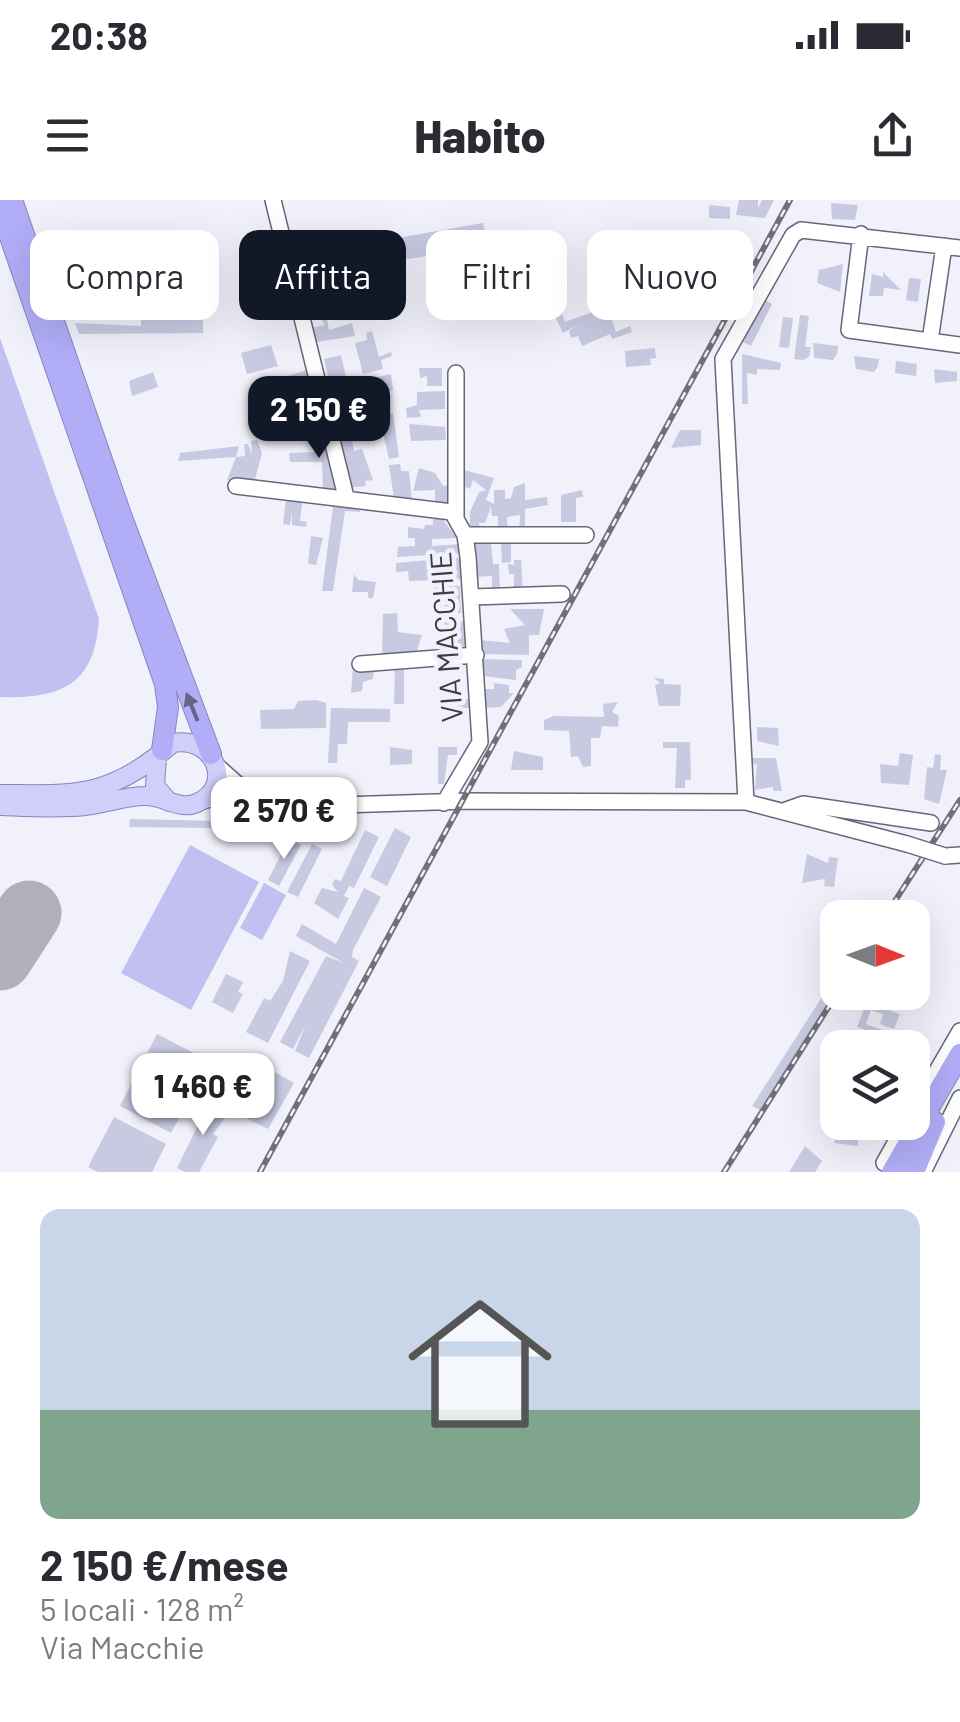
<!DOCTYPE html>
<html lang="it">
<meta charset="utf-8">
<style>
:root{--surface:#fff;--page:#f7f7f7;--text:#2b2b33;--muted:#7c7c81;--line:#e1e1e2;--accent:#111827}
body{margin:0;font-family:Barlow,sans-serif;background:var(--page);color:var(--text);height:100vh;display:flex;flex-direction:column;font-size:38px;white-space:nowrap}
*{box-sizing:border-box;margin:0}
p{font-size:32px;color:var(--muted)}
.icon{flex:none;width:55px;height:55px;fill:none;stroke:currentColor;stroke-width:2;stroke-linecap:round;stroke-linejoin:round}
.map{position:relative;height:972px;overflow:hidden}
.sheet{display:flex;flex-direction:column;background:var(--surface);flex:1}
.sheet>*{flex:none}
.top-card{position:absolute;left:30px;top:30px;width:900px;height:90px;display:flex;gap:20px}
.needle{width:65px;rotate:91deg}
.fabs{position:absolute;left:820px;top:700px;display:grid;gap:20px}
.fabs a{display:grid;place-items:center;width:110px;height:110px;border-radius:20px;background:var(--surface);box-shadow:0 10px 40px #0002;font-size:50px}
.price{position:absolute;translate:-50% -85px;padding:0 22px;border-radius:20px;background:#fff;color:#222;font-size:32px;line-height:65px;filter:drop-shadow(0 2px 5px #0008)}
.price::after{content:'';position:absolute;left:50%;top:60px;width:30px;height:22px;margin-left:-15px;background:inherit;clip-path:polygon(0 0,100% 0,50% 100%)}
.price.active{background:var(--accent);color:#fff}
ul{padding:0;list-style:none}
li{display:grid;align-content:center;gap:20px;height:530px;padding:0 40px}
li+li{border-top:2px solid var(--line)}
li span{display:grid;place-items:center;height:310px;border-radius:20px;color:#555}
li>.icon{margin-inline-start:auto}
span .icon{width:180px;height:180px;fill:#fffc;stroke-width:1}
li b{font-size:42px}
.pill{padding:0 35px;border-radius:20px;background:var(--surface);box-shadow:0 10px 40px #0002;font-size:35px;line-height:90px}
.pill.active{background:var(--accent);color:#fff}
.status{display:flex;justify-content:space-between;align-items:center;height:70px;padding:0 50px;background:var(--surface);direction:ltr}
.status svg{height:28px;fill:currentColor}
header{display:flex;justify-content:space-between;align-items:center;height:130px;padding:0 40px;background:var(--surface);font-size:45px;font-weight:800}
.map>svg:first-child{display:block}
</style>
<div class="status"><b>20:38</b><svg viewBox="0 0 49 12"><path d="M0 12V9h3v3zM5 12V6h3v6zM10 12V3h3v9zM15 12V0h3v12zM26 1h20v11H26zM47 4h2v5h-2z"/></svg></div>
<header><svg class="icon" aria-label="menu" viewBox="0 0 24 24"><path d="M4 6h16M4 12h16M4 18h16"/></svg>Habito<svg class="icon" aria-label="share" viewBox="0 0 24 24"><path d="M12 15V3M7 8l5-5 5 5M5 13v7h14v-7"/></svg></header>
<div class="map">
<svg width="960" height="972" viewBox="0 0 960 972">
<rect width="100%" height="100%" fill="#f1f1fb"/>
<path fill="#c1c0f1" d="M 0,138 L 99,419 C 95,485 61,499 0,497 Z
M 190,645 L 259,682 L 191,810 L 121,773 Z
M 264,683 L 286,695 L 262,740 L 240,728 Z"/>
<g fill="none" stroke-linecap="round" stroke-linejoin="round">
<path stroke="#b0b0ba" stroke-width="65" d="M 0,758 L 29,713"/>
</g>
<path fill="#c9c9e2" d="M 739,0 L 758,0 L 758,8 L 762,0 L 774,0 L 765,18 L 736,15 Z
M 831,3 L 858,5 L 855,20 L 832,19 Z
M 709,5 L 730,7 L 730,19 L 709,18 Z
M 483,23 L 495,79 L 445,87 L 439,54 L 390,62 L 386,40 Z
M 843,64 L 840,92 L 817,83 L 819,70 Z
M 310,71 L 318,77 L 323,98 L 299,98 L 297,75 Z
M 883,72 L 901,90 L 884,88 L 883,96 L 869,96 L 872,74 L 883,77 Z
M 909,78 L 921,79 L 918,102 L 906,100 Z
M 288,84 L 291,101 L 241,106 L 239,89 Z
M 765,100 L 772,104 L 751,146 L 743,142 Z
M 603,108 L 609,111 L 616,132 L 630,126 L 632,132 L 612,139 L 610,134 L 582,146 L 578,136 L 571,138 L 569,131 L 579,124 L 563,133 L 553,112 L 560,109 L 565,122 Z
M 325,109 L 329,130 L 352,123 L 355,136 L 311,143 L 307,129 L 325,125 L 315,111 Z
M 800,115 L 809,116 L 805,147 L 811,147 L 809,157 L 803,160 L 794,159 Z
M 783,117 L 793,118 L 789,148 L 779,147 Z
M 141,119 L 203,119 L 203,133 L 79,134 L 75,123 L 141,126 Z
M 372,131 L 379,157 L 391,152 L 392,156 L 381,160 L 383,169 L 363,174 L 355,143 L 367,140 L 366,133 Z
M 813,143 L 838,146 L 837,154 L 833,160 L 814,158 Z
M 271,145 L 278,166 L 247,174 L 241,153 Z
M 655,148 L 656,158 L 650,159 L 651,165 L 626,167 L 625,151 Z
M 742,154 L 781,163 L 780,170 L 757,169 L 757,175 L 747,173 L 748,204 L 742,204 Z
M 341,155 L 350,194 L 356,192 L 361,213 L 359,220 L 349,222 L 354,251 L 362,249 L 373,280 L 365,281 L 366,286 L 347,288 L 336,242 L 348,240 L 347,235 L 335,237 L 330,219 L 352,213 L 347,195 L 333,198 L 324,159 Z
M 854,156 L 879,159 L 878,166 L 874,172 L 856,169 Z
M 896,161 L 917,164 L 916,176 L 895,173 Z
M 419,168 L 442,168 L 442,186 L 427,186 L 427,176 L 420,178 Z
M 934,169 L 957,172 L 957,181 L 935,183 Z
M 307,170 L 315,193 L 294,199 L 285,177 Z
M 153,172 L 158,187 L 132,196 L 129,181 Z
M 391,174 L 393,190 L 385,192 L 387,200 L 381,202 L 382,208 L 372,211 L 365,180 Z
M 445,191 L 445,209 L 419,210 L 421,217 L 407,218 L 406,208 L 417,205 L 417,192 Z
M 315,199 L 321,222 L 298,228 L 299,203 Z
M 393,213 L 399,257 L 389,259 L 379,216 Z
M 409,224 L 445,227 L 446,240 L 411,241 Z
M 323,228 L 338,291 L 323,292 L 322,262 L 290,262 L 289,253 L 316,252 L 315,246 L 319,245 L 315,230 Z
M 680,230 L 701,230 L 701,245 L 671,248 Z
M 257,240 L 262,253 L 254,283 L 227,280 L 236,257 L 245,256 L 244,244 L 248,244 L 252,255 L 251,241 Z
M 239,246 L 236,257 L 178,261 L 180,253 Z
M 400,264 L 401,271 L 409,271 L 412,300 L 394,298 L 389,265 Z
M 419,268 L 435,273 L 443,286 L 450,285 L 453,306 L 435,303 L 435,290 L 413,291 Z
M 464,270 L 494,278 L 486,300 L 494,304 L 494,290 L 505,290 L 505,299 L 511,298 L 514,287 L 525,283 L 525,300 L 547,297 L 548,305 L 525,309 L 525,331 L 519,331 L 520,315 L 507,317 L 508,331 L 498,330 L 498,316 L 492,316 L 491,307 L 485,323 L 479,323 L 479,331 L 470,331 L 470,312 L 479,292 L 486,290 L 473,280 L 470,289 L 464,286 Z
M 582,290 L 583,297 L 576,298 L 576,322 L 561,322 L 561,295 Z
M 303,296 L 300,321 L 307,322 L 306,327 L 292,325 L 292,312 L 290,325 L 283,324 L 286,299 Z
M 334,299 L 361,303 L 360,312 L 345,311 L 333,391 L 322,391 Z
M 433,317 L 441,317 L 457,338 L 432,339 L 432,346 L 463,344 L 464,353 L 397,357 L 398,347 L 415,346 L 415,338 L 408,338 L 408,327 L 424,329 L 425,325 L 433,325 Z
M 311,336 L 323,338 L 316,365 L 308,364 Z
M 473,337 L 511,337 L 511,362 L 502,363 L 501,344 L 491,344 L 493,364 L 499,364 L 500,393 L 492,393 L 492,376 L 474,377 Z
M 465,357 L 465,379 L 409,381 L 408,371 L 396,372 L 396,363 Z
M 514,360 L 521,360 L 523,392 L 514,393 L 514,374 L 509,374 L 508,364 L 514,365 Z
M 354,374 L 358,380 L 376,382 L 373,398 L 368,398 L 368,392 L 352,392 Z
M 434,385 L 460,386 L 461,413 L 444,413 L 446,395 L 434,394 Z
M 510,409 L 544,409 L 539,435 L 529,435 L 529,455 L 480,454 L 480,440 L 510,443 L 504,429 L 525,425 Z
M 397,413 L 398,432 L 422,435 L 415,456 L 382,453 L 383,414 Z
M 444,420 L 469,422 L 469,452 L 446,452 Z
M 481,459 L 522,460 L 522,467 L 516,470 L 516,480 L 482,476 Z
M 395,463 L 404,463 L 404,504 L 394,504 Z
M 365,465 L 374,470 L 373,479 L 363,482 L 362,491 L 351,493 L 353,467 Z
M 654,478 L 664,479 L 664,484 L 681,485 L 680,506 L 659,506 L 655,485 L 660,483 Z
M 494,483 L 509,485 L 509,493 L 514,493 L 501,507 L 484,508 L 484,489 L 494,489 Z
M 445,484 L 456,484 L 455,499 L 473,499 L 473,508 L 445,508 Z
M 316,500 L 326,503 L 326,528 L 261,529 L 260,510 L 294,509 L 298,501 Z
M 618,502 L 612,512 L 619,516 L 618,527 L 602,526 L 600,538 L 591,538 L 591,566 L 583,567 L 578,556 L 571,557 L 569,531 L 544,530 L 544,520 L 554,516 L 604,517 L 603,504 Z
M 331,508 L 390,509 L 390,522 L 348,522 L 347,544 L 338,544 L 337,563 L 328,563 Z
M 757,527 L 778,528 L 779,546 L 757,541 Z
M 663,542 L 690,542 L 691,580 L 685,580 L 685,588 L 675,588 L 677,548 L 663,548 Z
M 390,547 L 412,550 L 412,564 L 390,565 Z
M 438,547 L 457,547 L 457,555 L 448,555 L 444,584 L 438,584 Z
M 514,551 L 543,557 L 543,570 L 511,570 Z
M 900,553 L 913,555 L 909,585 L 881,583 L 880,564 L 898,566 Z
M 935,554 L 941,555 L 940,570 L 947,570 L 939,604 L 924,599 L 927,567 L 933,568 Z
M 748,558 L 776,558 L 782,591 L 773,591 L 773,587 L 755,590 L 757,564 L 748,565 Z
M 130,619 L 313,623 L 313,629 L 129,627 Z
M 395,628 L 411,637 L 387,686 L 370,677 Z
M 365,630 L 379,637 L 354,688 L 349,686 L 344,696 L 349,698 L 338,719 L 314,703 L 322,688 L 338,692 L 332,685 L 335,679 L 341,681 Z
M 289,639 L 301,645 L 279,686 L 268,680 Z
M 312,644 L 322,649 L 298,697 L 287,692 Z
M 807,654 L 828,663 L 829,657 L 838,658 L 834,687 L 824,686 L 825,679 L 802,683 Z
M 364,688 L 381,697 L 353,750 L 352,757 L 359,761 L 309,858 L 295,851 L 306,824 L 293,849 L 280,842 L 326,756 L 344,763 L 296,736 L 302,724 L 336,744 Z
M 290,751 L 310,761 L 268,843 L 246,832 L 264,798 L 270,801 L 283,781 Z
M 226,774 L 243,782 L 238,792 L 243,794 L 233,813 L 212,802 Z
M 831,783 L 838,788 L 760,910 L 752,906 Z
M 867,802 L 900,814 L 894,829 L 880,824 L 883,814 L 871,810 L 866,824 L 888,832 L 886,838 L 857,827 Z
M 837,831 L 850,839 L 845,848 L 838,848 L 838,856 L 826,848 Z
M 157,834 L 209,861 L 195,888 L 170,875 L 157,900 L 182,913 L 171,933 L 120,906 Z
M 269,869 L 294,883 L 268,929 L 232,911 L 236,902 L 263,916 L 269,905 L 253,897 Z
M 212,897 L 230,911 L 213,934 L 218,937 L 199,972 L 185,972 L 177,968 Z
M 114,917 L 166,944 L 152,972 L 98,972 L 88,967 Z
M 839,922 L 858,924 L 858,946 L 834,943 Z
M 805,946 L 822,961 L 815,972 L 789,972 Z"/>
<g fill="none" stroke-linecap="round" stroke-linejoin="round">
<defs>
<path id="minor" d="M 273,0 L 346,297
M 861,34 L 849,130 L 960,145
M 930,141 L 944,46
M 236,286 L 452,312 L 465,335 L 468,357 L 480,542 L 444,603
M 456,318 L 456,173
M 465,335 L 586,335
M 472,397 L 562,394
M 360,464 L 476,455
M 216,565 L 242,588 L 274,602
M 200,602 L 213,598 L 278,607 L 467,601 L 746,602 L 907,644
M 746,602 L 723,159 L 793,35 L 801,30 L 960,48
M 786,610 L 803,604 L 931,623
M 945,656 L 960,655
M 912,914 L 960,831
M 884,963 L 907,922
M 923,972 L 960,898"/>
<path id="major" d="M 0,594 C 67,594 102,599 157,556
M 0,606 C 28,607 57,609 85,606 C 105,604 125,596 145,596 C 163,595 179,611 197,603 C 235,586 215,536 173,543 L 157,556 L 155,586 L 169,602"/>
<path id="highway" d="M 12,0 L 120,312 L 211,554
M 0,8 L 165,484 L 168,507 L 162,550
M 892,972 L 960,854
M 914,972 L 935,922"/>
</defs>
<use href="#minor" stroke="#66667c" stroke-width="18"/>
<use href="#major" stroke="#8885b9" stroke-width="20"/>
<use href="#highway" stroke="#8885b9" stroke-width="22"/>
<use href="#minor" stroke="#fff" stroke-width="15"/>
<use href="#major" stroke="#d0cefa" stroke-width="18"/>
<use href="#highway" stroke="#b1adf7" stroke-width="20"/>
<defs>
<path id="rail" d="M 884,718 L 960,600
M 260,972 L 790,0
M 724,972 L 838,792"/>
</defs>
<use href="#rail" stroke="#70707a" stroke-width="6"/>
<use href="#rail" stroke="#f1f1fb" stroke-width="2.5" stroke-dasharray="8" stroke-linecap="butt"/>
<defs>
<path id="minor-bridge" d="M 907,644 L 945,656"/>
</defs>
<use href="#minor-bridge" stroke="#66667c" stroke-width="18" stroke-linecap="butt"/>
<use href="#minor-bridge" stroke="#fff" stroke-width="15"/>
</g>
<defs><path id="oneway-solid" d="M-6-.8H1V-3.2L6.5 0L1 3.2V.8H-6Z" transform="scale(2.5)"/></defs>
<use fill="#656484" href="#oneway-solid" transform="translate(192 507) rotate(-112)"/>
<g text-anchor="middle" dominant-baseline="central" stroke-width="9" stroke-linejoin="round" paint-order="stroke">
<g font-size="30" fill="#3c3c46" stroke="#f1f1fb">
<text transform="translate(445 437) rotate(-94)">VIA MACCHIE</text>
</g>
</g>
</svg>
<div class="fabs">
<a><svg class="needle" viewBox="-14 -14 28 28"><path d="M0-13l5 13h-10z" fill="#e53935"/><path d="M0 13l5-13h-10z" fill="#7c7c81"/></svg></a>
<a><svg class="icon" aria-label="layers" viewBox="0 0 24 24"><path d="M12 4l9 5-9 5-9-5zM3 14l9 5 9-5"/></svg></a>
</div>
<b class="price active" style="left:319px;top:261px">2 150 €</b>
<b class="price" style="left:284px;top:662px">2 570 €</b>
<b class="price" style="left:203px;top:938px">1 460 €</b>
<div class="top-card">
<a class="pill">Compra</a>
<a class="pill active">Affitta</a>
<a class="pill">Filtri</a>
<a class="pill">Nuovo</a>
</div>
</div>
<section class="sheet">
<ul>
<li><span style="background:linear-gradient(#c9d6e8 65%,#7fa58c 0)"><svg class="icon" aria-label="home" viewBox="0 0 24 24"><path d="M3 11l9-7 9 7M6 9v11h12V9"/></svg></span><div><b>2 150 €/mese</b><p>5 locali · 128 m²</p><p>Via Macchie</p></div></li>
</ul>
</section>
